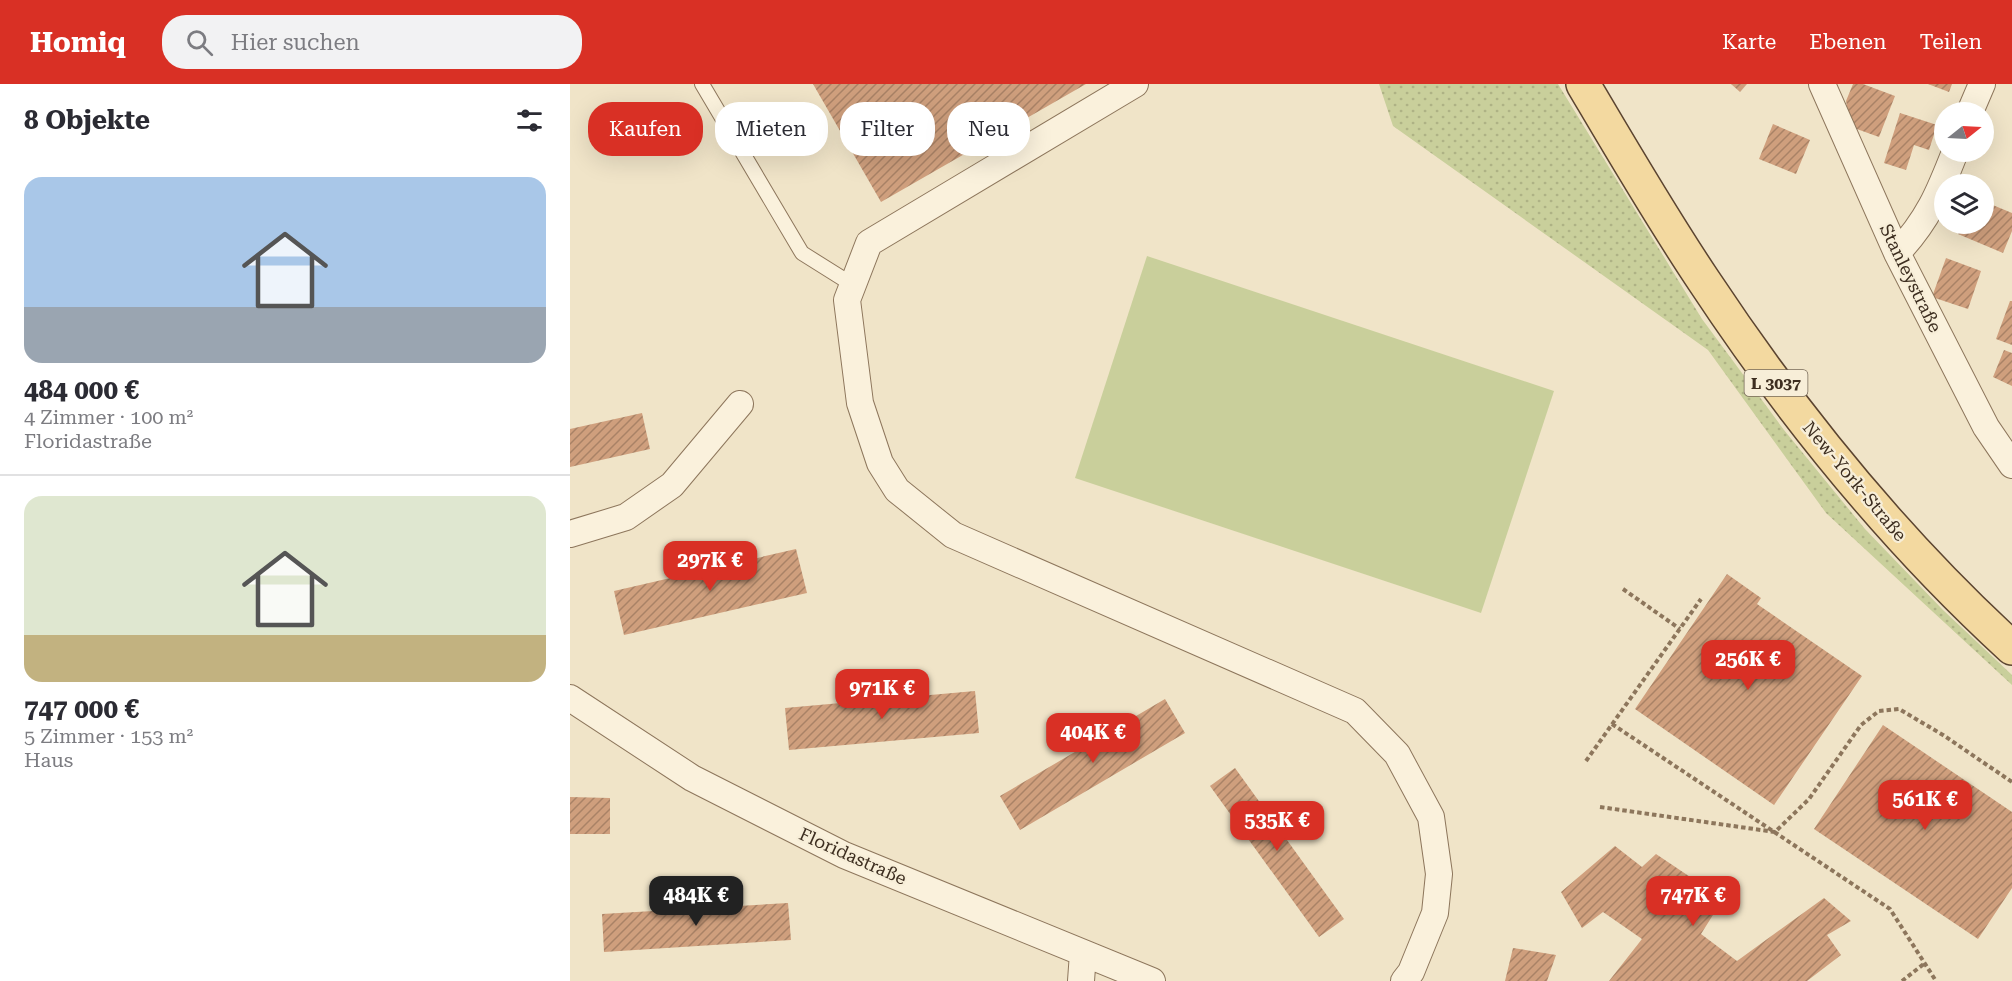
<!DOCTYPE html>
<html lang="de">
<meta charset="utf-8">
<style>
:root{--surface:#fff;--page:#f2f2f3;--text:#2b2b33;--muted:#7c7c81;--line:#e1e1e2;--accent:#d93025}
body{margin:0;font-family:"Roboto Serif",serif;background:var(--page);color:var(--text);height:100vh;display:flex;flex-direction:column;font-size:22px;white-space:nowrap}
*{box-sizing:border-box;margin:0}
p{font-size:20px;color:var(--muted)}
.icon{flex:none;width:33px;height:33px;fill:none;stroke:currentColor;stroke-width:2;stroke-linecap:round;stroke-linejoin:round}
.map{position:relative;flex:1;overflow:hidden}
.sheet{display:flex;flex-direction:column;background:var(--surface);width:570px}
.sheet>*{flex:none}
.top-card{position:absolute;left:18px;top:18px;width:570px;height:54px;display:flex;gap:12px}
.needle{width:39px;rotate:72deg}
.tools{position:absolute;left:1364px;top:18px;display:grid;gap:12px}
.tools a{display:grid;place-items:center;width:60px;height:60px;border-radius:50%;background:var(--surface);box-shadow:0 6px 24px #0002;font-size:30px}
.price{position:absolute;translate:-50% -51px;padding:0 14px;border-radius:12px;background:var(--accent);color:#fff;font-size:20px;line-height:39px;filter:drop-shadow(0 2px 3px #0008)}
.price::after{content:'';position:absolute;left:50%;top:36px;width:18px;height:14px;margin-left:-9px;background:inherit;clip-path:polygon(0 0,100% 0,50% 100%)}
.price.on{background:#222;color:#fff}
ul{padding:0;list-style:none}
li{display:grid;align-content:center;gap:12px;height:318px;padding:0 24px}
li+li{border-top:2px solid var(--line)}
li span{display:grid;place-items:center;height:186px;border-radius:18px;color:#555}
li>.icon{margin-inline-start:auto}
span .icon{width:108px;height:108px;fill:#fffc;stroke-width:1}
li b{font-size:26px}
h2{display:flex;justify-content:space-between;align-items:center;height:72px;padding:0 24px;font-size:26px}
.pill{padding:0 21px;border-radius:24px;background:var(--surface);box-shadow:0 6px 24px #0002;font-size:21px;line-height:54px}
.pill.on{background:var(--accent);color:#fff}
header{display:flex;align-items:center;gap:36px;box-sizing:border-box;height:84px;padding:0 30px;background:var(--accent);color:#fff}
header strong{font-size:28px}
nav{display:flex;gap:33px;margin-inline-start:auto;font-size:21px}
.search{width:420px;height:54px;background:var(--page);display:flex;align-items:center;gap:15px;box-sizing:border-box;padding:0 21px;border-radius:24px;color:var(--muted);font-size:22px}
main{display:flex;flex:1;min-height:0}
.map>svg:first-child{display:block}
</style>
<header>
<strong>Homiq</strong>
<div class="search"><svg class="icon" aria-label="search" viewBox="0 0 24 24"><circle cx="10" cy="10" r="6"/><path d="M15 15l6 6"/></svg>Hier suchen</div>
<nav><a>Karte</a><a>Ebenen</a><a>Teilen</a></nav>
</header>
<main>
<section class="sheet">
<h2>8 Objekte<svg class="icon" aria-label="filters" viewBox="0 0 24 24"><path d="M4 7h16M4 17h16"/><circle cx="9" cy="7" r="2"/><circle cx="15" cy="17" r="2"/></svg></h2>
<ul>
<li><span style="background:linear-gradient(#a9c7e8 70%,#9aa5b1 0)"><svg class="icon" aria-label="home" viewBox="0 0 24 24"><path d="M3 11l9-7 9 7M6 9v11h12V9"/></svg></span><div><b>484 000 €</b><p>4 Zimmer · 100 m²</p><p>Floridastraße</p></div></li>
<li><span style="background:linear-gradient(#dfe7d0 75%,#c2b280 0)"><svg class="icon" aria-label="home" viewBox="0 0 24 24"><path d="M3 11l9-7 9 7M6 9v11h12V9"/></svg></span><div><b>747 000 €</b><p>5 Zimmer · 153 m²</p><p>Haus</p></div></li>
</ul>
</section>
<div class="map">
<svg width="1442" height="897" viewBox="0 0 1442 897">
<defs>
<pattern id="grass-dots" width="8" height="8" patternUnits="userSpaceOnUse" patternTransform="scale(1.5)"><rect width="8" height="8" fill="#c9cf9b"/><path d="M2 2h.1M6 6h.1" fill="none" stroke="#aeb285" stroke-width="1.8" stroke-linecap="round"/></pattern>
<pattern id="building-hatch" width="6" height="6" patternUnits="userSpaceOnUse" patternTransform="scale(1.5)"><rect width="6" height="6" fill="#cf9f7d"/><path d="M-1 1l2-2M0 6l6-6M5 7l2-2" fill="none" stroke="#a98266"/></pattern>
</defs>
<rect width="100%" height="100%" fill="#f0e4c8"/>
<path fill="url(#grass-dots)" d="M 809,0 L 988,0 L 1132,235 L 1214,346 L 1295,445 L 1373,526 L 1442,591 L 1442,601 L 1256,429 L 1138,266 L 823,42 Z"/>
<path fill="#c9cf9b" d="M 577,172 L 984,307 L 911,529 L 505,394 Z"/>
<path fill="url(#building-hatch)" d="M 243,0 L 516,0 L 311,118 Z
M 1161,0 L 1177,0 L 1170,8 Z
M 1283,0 L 1293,0 L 1325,12 L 1309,53 L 1284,44 L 1279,33 L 1276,17 Z
M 1358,0 L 1382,0 L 1379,8 Z
M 1330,29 L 1367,41 L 1359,66 L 1344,61 L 1336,86 L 1314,79 Z
M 1203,40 L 1240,56 L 1226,90 L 1189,75 Z
M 1413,117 L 1442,129 L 1442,147 L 1433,169 L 1388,150 L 1393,140 L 1413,140 Z
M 1376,174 L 1411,187 L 1398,225 L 1362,213 Z
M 1440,217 L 1442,217 L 1442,261 L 1426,255 Z
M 1434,266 L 1442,269 L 1442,302 L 1423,293 Z
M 72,329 L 80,365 L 0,383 L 0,345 Z
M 226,465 L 237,509 L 54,551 L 44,507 Z
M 1157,490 L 1191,514 L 1187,520 L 1292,592 L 1204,721 L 1065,625 Z
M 405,607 L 409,649 L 219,666 L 215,624 Z
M 595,615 L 615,649 L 450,746 L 430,712 Z
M 1313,641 L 1442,728 L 1442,804 L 1408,855 L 1244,745 Z
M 665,684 L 774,835 L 749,853 L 640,702 Z
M 0,713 L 40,714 L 40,750 L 0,750 Z
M 1045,762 L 1072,783 L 1086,770 L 1153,815 L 1131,850 L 1167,877 L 1254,814 L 1281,837 L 1257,851 L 1271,871 L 1237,897 L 1039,897 L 1072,855 L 1033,828 L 1012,844 L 991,808 Z
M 218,819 L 221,856 L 34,868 L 32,830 Z
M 943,864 L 986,871 L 977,897 L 935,897 Z"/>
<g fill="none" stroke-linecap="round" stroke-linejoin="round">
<defs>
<path id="lane" d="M 132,0 L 232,169 L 283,201"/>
<path id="street" d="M 565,0 L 299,159 L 277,216 L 290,319 L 310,379 L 327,406 L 383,451 L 785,627 L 827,670 L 861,733 L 869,790 L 865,829 L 841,888 L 834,897
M 1252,0 L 1327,169 L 1416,343 L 1442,381
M 1400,28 L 1412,0
M 1327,169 C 1358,136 1369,109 1385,68
M 0,450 L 56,433 L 102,401 L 170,320
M 0,614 L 122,694 L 274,771 L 582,897
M 511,897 L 513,869"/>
<path id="primary" d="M 1013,0 C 1052,66 1091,133 1134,197 C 1222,330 1324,456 1442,564"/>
</defs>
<use href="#lane" stroke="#8d765c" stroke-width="16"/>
<use href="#street" stroke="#8d765c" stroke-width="28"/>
<use href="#primary" stroke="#5b4430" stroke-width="36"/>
<path stroke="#8d765c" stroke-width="4" stroke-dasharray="4.5 3" stroke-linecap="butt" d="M 1053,505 L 1110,545
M 1042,640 L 1320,825 L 1366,897
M 1016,677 L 1131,515
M 1030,723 L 1205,748 L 1239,715 L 1291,641 L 1309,627 L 1329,625 L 1373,651 L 1442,698
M 1332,897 L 1355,879"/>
<use href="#lane" stroke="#faf1dc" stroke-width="14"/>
<use href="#street" stroke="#faf1dc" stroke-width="26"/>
<use href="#primary" stroke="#f3d9a0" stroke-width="33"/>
</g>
<g text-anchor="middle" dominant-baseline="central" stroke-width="4.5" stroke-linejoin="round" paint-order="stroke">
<rect fill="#f7eed8" stroke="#756857" stroke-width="1.5" x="1174.5" y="286" width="63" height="26" rx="4.5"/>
<g font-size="16" font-weight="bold" fill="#3d2e20">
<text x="1206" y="299">L 3037</text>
</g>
<g font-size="18" fill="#3d2e20" stroke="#f7eed8">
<text transform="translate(1341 194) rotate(64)">Stanleystraße</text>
<text transform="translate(1285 397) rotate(50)">New-York-Straße</text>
<text transform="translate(283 772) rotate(24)">Floridastraße</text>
</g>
</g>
</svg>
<div class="tools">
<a><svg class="needle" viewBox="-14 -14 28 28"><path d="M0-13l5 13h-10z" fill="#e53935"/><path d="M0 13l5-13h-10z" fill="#7c7c81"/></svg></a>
<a><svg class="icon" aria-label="layers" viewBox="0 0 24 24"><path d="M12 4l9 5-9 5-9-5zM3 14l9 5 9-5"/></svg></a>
</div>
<b class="price" style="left:140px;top:508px">297K €</b>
<b class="price" style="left:1178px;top:607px">256K €</b>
<b class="price" style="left:312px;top:636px">971K €</b>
<b class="price" style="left:523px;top:680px">404K €</b>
<b class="price" style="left:1355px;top:747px">561K €</b>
<b class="price" style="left:707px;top:768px">535K €</b>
<b class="price on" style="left:126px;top:843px">484K €</b>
<b class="price" style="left:1123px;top:843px">747K €</b>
<div class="top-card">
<a class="pill on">Kaufen</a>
<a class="pill">Mieten</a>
<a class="pill">Filter</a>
<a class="pill">Neu</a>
</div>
</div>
</main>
